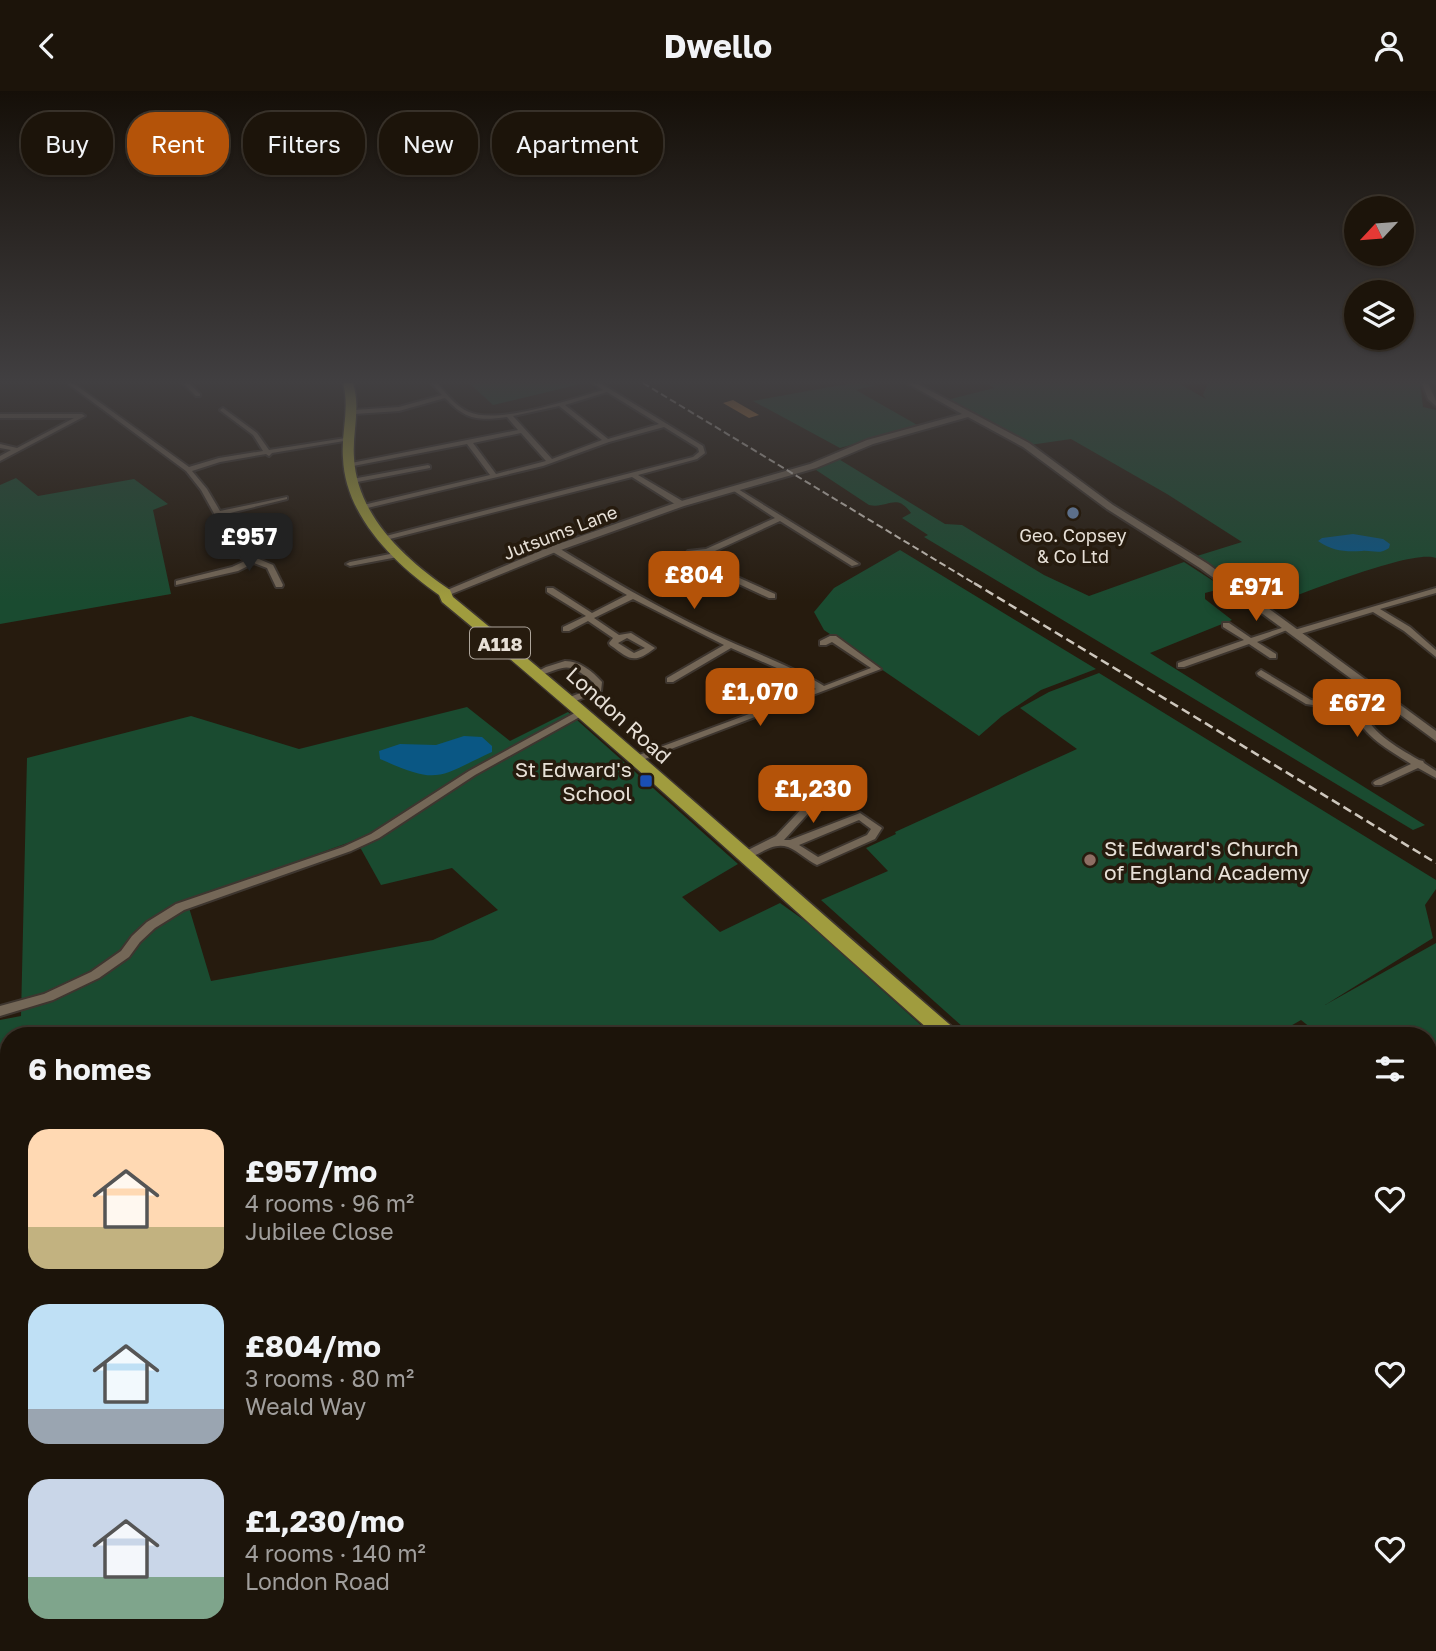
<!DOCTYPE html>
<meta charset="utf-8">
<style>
:root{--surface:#1c140a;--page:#251d13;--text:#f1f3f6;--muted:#a09e9c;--line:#3a332b;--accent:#b45309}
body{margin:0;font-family:"Golos Text",sans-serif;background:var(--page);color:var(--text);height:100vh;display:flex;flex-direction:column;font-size:26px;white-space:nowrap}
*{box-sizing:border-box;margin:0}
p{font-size:23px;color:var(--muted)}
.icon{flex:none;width:38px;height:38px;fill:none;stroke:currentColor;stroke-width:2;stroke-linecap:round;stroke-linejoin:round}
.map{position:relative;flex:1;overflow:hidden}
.drawer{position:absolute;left:0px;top:936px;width:1437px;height:625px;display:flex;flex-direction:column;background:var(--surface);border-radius:28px 28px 0 0;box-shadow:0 2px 5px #0004,0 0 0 2px var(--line)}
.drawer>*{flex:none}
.hud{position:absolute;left:21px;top:21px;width:700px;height:63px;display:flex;gap:14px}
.needle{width:46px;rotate:244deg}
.fabs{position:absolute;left:1344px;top:105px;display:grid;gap:14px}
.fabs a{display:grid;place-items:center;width:70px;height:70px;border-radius:50%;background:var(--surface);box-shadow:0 2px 5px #0004,0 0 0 2px var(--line);font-size:35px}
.price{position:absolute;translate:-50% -60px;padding:0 16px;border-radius:14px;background:var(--accent);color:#fff;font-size:23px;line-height:46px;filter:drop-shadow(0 2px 4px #0008)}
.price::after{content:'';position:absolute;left:50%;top:42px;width:21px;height:16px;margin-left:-10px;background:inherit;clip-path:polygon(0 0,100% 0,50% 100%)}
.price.current{background:#222;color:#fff}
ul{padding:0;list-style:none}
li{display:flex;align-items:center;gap:21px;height:175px;padding:0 28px}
li span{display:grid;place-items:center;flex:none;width:196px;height:140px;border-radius:21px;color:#555}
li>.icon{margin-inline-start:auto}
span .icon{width:84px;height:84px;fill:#fffc;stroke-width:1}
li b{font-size:30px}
h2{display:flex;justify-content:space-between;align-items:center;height:84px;padding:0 28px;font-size:30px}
.pill{padding:0 24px;border-radius:28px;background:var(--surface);box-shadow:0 2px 5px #0004,0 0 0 2px var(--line);font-size:24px;line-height:63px}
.pill.current{background:var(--accent);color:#fff}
header{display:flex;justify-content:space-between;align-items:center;height:91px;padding:0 28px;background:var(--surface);font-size:32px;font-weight:700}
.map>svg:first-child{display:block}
</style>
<header><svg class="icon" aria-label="back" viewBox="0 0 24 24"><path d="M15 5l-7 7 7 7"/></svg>Dwello<svg class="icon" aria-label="person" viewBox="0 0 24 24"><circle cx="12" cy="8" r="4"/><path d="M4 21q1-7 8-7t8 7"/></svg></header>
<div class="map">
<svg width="1436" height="1560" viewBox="0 0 1436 1560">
<rect width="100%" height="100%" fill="#261b0e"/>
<path fill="#1a4b30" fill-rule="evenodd" d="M 469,292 L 585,292 L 493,314 Z
M 852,292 L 876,294 L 856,299 L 919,335 L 840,357 L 753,310 Z
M 986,292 L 1178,292 L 1206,308 L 1203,304 L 1208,292 L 1420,292 L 1423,316 L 1436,319 L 1436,467 C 1413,457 1297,505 1268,515 L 1197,465 L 1242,451 L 1167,403 L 1071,348 L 1030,354 L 991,330 L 947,309 L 994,297 Z
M 837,367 L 945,433 L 962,434 L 1044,484 L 1089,505 L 1184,471 L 1224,497 L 1205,502 L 1205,508 L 1232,529 L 1150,562 L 1425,734 L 1413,739 L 924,446 L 928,444 L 902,427 L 911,422 C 896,401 888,418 869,414 L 813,377 Z
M 16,387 L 38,405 L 134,388 L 168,413 L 153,419 L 171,503 L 0,533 L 0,394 Z
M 900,459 L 1096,578 L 1041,599 L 1002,625 L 979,645 L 824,539 L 814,521 L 834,497 Z
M 1099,582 L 1436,789 L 1436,798 L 1425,814 L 1433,847 L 1325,914 L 1436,852 L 1436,1036 L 1428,1031 L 1428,945 L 1321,945 L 1301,929 L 1273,945 L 973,945 L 821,809 L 888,780 L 866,757 L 896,743 L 895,741 L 1077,658 L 1020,617 L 1049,601 Z
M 467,616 L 510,650 L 568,621 L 738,773 L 682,806 L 720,841 L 780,812 L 808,832 L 933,945 L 9,945 L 9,1552 L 686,1552 L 690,1560 L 0,1560 L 0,929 L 21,925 L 27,667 L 191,625 L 299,658 ZM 356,749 L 381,794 L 452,777 L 498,819 L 433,849 L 211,890 L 187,810 Z"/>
<path fill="#0a5784" d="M 1353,443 L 1383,448 L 1390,453 L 1389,457 C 1380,464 1372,459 1362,460 C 1345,461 1332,460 1318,450 L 1322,447 Z
M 464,645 L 482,646 L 492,655 L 492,661 C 436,687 439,694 380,668 L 379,660 L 400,653 L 436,654 Z"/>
<path fill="#cc843b" d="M 733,309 L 759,324 L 749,327 L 723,312 Z"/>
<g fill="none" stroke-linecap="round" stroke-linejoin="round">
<defs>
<path id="minor" d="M 67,292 L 73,292 L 189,376 L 219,367 L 263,360 L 253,344 L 221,320 L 220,319 L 223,317 L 257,342 L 269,359 L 352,346 L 353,347 L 350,349 L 272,362 L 269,365 L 266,363 L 220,371 L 192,380 L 207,398 L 220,420 L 287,406 L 287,408 L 222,424 L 241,457 L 247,463 L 273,474 L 283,494 L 282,496 L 276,496 L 267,477 L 254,472 L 238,480 L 176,494 L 176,490 L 232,476 L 247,469 L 241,467 L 235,460 L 201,399 L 186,380 Z
M 183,292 L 189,292 L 200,303 L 200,305 L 196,305 Z
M 345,292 L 352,292 L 349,294 Z
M 431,292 L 437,292 C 446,302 456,316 469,321 C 498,334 572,308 603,299 L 593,292 L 600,292 L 703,355 L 705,362 L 697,368 L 638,384 L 684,411 L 684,415 L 678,415 L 632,386 L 382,450 L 382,446 L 693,366 L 699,361 L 698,357 L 664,336 L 609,351 L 543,375 L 359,419 L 359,415 L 490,384 L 467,353 L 348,376 L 346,375 L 346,373 L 518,339 L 507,326 C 478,330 466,329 445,307 L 399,320 L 354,323 L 351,321 L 354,319 L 399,316 L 442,304 ZM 607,301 L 659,333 L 608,348 L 565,314 ZM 559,315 L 602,349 L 552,368 L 513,325 ZM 521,342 L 546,370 L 496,383 L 473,352 Z
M 1422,292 L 1428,292 L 1436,310 L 1436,315 L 1428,308 Z
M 0,323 L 82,323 L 85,325 L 0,370 L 0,365 L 11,359 L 0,357 L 0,353 L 17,357 L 74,327 L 0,327 Z
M 428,374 L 430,375 L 430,377 L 352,392 L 349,390 L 352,388 Z
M 734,398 L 738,398 L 859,473 L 852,475 L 780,430 L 702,466 L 706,472 L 775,503 L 775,507 L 769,507 L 702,476 L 690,477 L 681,469 L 688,460 L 706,458 L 775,427 L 734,400 ZM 693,464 L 695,464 L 697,472 L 689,469 Z
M 551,456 L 557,456 C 606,486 655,515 707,540 C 746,559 787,572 824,595 L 871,577 L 832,551 L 826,554 L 820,554 L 820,550 L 830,545 L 836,545 L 881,578 L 637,671 L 631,671 L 629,669 L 631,667 L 816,598 L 786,581 L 731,557 L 673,591 L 667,591 L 667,587 L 724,554 L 633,508 L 594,527 L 619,544 L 631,542 L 655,557 C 633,574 630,568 610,554 L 609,552 L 613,547 L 588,530 L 569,540 L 563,540 L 563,536 L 586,525 L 547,501 L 547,497 L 553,497 L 592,522 L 627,504 L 551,460 ZM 627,547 L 645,557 L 634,562 L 618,552 Z
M 400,461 L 403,461 L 403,465 L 350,475 L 346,473 L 350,471 Z
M 1436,497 L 1436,502 L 1380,518 L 1410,536 L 1436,559 L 1436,566 L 1404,540 L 1373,521 L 1297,544 L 1294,544 L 1290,542 L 1291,540 Z
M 1223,532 L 1229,532 L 1251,547 L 1288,535 L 1292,537 L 1257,551 L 1276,563 L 1276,567 L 1270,567 L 1249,553 L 1184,576 L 1178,576 L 1178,572 L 1244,549 L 1223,536 Z
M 565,570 C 580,570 592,580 602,591 L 601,600 L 573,611 L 567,611 L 567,607 L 594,597 L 594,592 C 567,570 568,575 538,585 L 534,582 L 546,576 Z
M 1261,579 L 1311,609 L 1351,615 L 1352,611 L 1377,601 L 1383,601 L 1383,605 L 1360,614 C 1370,642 1395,655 1419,669 L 1423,670 L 1424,672 L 1436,680 L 1436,687 L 1418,677 L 1381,694 L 1375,694 L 1373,692 L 1375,690 L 1411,673 C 1389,659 1363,645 1353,620 L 1306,613 L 1258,584 L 1257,582 Z
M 582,618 L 587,621 L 585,623 L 475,684 L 379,747 L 351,760 L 184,819 L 155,837 L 140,851 L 129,866 L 99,887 L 53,909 L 0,925 L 0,915 L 44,903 L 91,881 L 121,860 L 132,845 L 147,831 L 176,813 L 343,756 L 371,743 L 469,680 Z
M 830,690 L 833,691 L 835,693 L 833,695 L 784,749 L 790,749 L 860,722 L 882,737 L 875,748 L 817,774 C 807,769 798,760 788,756 C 769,750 757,769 740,767 L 739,765 L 740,763 L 776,745 L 827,691 ZM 859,729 L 871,738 L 867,744 L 818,766 L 799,754 Z
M 1428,1116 L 1436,1120 L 1436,1133 L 1428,1129 Z
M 843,1552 L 862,1552 L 866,1560 L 847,1560 Z
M 1155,1552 L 1177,1552 L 1172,1560 L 1151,1560 Z"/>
<path id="tertiary" d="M 907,292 L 916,292 L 1029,352 L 1113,414 L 1208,473 L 1436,640 L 1436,650 L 1200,477 L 1107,418 L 1023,356 L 968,326 L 873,353 L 816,377 L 684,415 L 558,460 L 449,504 L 445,505 L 440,502 L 550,456 L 678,411 L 810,373 L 867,349 L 962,323 Z"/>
<path id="primary" d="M 343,292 L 353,292 C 361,318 352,341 354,367 C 357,425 406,469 450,499 L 453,506 C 625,646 789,795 956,939 L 959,945 L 936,945 C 772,800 611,650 442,511 L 439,504 C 395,473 345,425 343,367 C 341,341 350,318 343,292 Z
M 1428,1355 L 1436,1358 L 1436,1388 L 1428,1385 Z"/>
</defs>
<use href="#minor" stroke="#3e362f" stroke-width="4"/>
<use href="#tertiary" stroke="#3e362f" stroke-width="4"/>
<use href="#primary" stroke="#3e362f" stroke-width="3"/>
<use href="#minor" fill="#746757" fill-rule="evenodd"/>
<use href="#tertiary" fill="#746757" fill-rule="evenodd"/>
<use href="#primary" fill="#a09c3e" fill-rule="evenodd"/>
<path stroke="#cec7bd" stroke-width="2" stroke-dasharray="7 3.5" stroke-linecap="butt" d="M 643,292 L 977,494"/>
<path stroke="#cec7bd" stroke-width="2.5" stroke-dasharray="9 4.5" stroke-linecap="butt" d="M 974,492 L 1436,772"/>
</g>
<linearGradient id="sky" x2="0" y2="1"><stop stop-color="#150f08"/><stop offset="0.57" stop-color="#413f41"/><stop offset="1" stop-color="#413f41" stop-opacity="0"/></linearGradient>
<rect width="1436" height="510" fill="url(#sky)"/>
<circle fill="#5c6f8a" stroke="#261b0e" stroke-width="2.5" cx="1073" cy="422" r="7"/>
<rect fill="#1a4fb4" stroke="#261b0e" stroke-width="2.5" x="639" y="683" width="14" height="14" rx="3.5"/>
<circle fill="#8d6e63" stroke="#261b0e" stroke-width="2.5" cx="1090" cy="769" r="7"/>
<g text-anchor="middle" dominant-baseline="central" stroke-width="7" stroke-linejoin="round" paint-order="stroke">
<g font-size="18" fill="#e7e0d7" stroke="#261b0e">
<text transform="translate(560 441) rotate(-21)">Jutsums Lane</text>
</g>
<g font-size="18" fill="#e7e0d7" stroke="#261b0e">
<text x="1073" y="444">Geo. Copsey<tspan x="1073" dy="21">&amp; Co Ltd</tspan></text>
</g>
<rect fill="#261b0e" stroke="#ada59b" stroke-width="2" x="470" y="536.5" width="60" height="31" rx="5"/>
<g font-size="19" font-weight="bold" fill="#e7e0d7">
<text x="500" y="552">A118</text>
</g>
<g font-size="21" fill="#e7e0d7" stroke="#261b0e">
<text transform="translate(619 624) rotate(42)">London Road</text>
</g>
<g font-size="21" fill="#e7e0d7" stroke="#261b0e" text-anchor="end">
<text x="632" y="678">St Edward's<tspan x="632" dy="24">School</tspan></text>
<text x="1104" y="757" text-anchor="start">St Edward's Church<tspan x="1104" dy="24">of England Academy</tspan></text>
</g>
</g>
</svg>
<div class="fabs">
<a><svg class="needle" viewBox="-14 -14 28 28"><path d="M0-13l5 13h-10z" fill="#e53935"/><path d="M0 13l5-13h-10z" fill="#a09e9c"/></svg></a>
<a><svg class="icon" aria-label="layers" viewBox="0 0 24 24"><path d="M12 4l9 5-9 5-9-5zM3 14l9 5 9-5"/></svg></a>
</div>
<b class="price current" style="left:249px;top:482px">£957</b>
<b class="price" style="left:694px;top:520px">£804</b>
<b class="price" style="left:1256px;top:532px">£971</b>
<b class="price" style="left:760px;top:637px">£1,070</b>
<b class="price" style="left:1357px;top:648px">£672</b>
<b class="price" style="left:813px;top:734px">£1,230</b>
<div class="hud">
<a class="pill">Buy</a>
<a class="pill current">Rent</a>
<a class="pill">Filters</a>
<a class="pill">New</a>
<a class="pill">Apartment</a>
</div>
<section class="drawer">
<h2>6 homes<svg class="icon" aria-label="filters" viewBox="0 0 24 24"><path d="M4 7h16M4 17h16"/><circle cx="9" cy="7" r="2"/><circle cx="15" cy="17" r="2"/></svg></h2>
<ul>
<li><span style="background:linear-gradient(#ffd9b3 70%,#c2b280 0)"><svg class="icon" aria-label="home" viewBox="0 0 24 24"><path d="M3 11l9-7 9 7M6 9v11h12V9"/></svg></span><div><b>£957/mo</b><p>4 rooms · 96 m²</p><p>Jubilee Close</p></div><svg class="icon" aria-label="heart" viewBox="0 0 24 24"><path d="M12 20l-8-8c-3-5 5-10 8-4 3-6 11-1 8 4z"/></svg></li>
<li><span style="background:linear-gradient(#bfe0f5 75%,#9aa5b1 0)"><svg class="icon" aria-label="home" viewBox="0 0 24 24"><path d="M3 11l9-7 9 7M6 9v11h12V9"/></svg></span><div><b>£804/mo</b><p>3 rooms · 80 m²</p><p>Weald Way</p></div><svg class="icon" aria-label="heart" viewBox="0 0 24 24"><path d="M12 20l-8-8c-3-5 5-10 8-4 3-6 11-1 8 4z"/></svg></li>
<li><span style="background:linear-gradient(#c9d6e8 70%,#7fa58c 0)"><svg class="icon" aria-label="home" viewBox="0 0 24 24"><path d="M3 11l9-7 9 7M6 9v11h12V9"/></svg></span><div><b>£1,230/mo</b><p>4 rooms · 140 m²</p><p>London Road</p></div><svg class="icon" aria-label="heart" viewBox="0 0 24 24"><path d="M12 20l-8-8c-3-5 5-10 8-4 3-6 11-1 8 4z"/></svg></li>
</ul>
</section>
</div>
